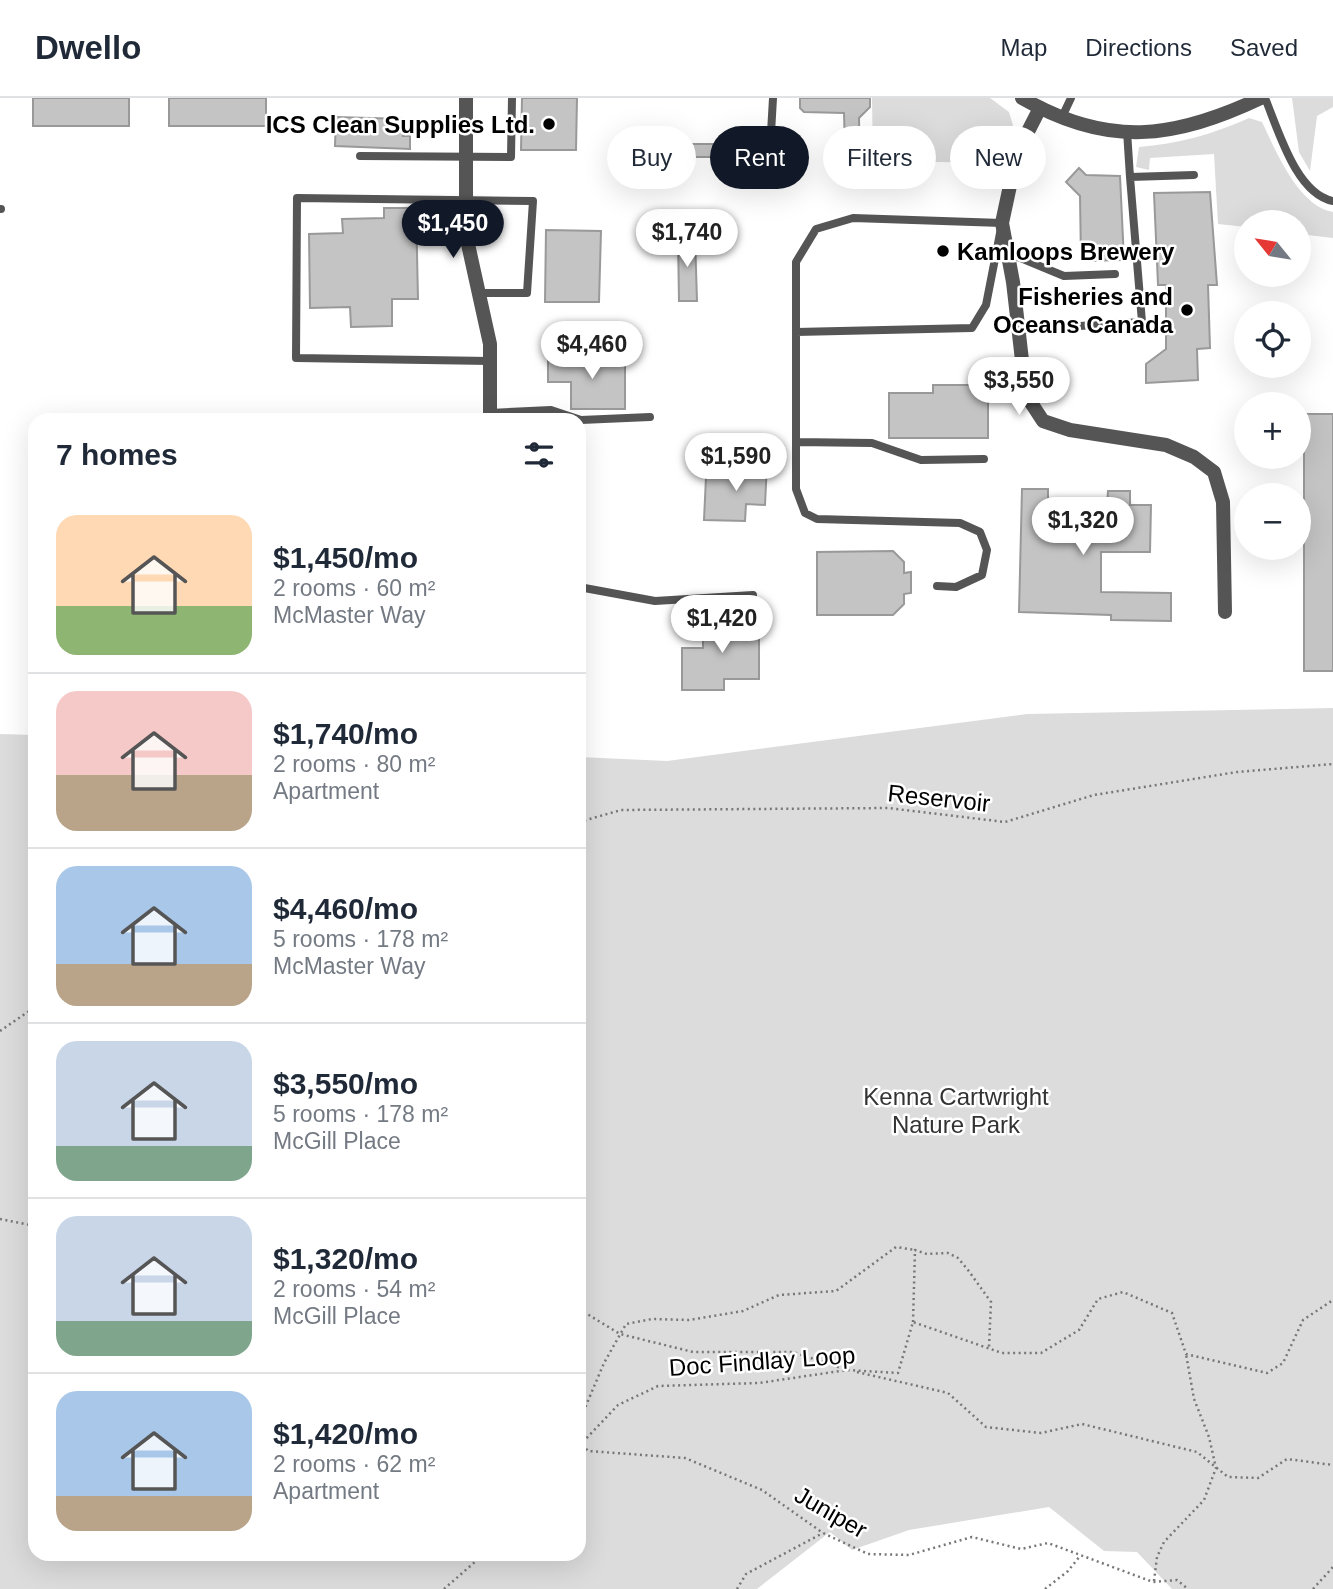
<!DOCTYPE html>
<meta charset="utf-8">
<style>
:root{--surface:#fff;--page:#f6f6f7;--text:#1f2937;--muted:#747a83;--line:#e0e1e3;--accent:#111827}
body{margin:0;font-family:Helvetica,sans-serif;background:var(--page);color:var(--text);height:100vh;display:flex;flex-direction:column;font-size:26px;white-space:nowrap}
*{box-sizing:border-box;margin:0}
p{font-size:23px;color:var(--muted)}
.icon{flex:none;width:38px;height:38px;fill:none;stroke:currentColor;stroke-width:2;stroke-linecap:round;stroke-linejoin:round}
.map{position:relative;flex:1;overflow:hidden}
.panel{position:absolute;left:28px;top:315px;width:558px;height:1148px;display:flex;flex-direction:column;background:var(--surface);border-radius:21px;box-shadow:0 7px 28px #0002}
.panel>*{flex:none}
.banner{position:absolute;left:607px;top:28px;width:620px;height:63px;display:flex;gap:14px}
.needle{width:46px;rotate:300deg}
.buttons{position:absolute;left:1234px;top:112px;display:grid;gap:14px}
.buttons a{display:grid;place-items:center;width:77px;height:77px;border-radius:50%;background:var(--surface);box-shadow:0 7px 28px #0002;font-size:35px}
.price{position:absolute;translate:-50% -60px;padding:0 16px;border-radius:24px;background:#fff;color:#222;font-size:23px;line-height:46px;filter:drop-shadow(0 2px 4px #0008)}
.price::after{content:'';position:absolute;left:50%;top:42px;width:21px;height:16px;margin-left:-10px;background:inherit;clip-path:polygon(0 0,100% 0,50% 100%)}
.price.selected{background:var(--accent);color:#fff}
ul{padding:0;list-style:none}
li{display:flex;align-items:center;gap:21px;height:175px;padding:0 28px}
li+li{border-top:2px solid var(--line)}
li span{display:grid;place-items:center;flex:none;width:196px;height:140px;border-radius:21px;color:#555}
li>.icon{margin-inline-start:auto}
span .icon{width:84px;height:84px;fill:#fffc;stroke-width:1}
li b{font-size:30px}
h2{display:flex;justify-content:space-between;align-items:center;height:84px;padding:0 28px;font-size:30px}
.pill{padding:0 24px;border-radius:32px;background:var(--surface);box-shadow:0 7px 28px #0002;font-size:24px;line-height:63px}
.pill.selected{background:var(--accent);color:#fff}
header{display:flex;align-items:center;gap:42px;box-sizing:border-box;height:98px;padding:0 35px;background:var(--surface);border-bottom:2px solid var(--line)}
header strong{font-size:33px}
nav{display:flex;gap:38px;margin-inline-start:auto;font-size:24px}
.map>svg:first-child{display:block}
</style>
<header>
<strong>Dwello</strong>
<nav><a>Map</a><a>Directions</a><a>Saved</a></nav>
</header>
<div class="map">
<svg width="1333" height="1491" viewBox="0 0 1333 1491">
<rect width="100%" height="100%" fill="#fff"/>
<path fill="#dcdcdc" d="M 872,0 L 990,0 L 1009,14 L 1013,27 L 1000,65 L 873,63 Z
M 1292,0 L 1333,0 L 1333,9 L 1317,18 L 1310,73 L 1299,54 Z
M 1249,20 L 1262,24 C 1276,53 1298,108 1333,114 L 1333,140 L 1299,136 L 1298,124 L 1246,124 L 1246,129 L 1218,126 L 1214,56 L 1150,60 L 1149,72 L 1136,69 L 1139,49 C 1177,46 1214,36 1249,20 Z
M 1333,610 L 1333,1491 L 1172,1491 L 1137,1454 L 1104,1453 L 1049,1409 L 909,1432 L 852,1452 L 830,1434 L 757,1491 L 0,1491 L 0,636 L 35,637 L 35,1456 L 579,1456 L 579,659 L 667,663 L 1027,616 Z"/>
<path fill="#c4c4c4" stroke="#999" stroke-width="2" d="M 33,0 L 129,0 L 129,28 L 33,28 Z
M 169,0 L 266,0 L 266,28 L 169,28 Z
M 522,0 L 577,0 L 576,52 L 521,52 Z
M 800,0 L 870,0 L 870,9 L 859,20 L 860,67 L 832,68 L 832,50 L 845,50 L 844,15 L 804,14 L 800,10 Z
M 336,19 L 404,21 L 403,38 L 410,38 L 410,51 L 335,48 Z
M 690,46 L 713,46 L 713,59 L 691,59 Z
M 1079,70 L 1086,77 L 1120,78 L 1124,162 L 1081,163 L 1080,98 L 1066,84 Z
M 1210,94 L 1217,187 L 1208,187 L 1210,250 L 1197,251 L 1198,282 L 1146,285 L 1146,266 L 1166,251 L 1166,187 L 1158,187 L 1154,95 Z
M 384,110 L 416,110 L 418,201 L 392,201 L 392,228 L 351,229 L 350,209 L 310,210 L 309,136 L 343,135 L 342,121 L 384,120 Z
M 546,132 L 601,133 L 599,204 L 545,204 Z
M 678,139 L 695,139 L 697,203 L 679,203 Z
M 625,259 L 625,311 L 571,311 L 571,284 L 548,284 L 548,260 Z
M 975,281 L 988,281 L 988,340 L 889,340 L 889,295 L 933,295 L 933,287 L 975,287 Z
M 1298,316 L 1333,316 L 1333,573 L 1304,573 L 1304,344 L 1298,344 Z
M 738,364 L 767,365 L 765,407 L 746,406 L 745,423 L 704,422 L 706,379 L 737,380 Z
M 1022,391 L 1048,391 L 1048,407 L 1107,407 L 1108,393 L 1130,393 L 1130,407 L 1151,407 L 1150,454 L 1101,454 L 1101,494 L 1171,495 L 1171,523 L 1111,522 L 1111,517 L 1019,514 Z
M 893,453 L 904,464 L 904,475 L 911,474 L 911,495 L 904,496 L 904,506 L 893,517 L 817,517 L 817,454 Z
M 703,522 L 759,522 L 759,581 L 724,581 L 724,592 L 682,592 L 682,550 L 703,550 Z"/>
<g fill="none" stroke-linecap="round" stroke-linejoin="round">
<path stroke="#777" stroke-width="2.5" stroke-dasharray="2 3.5" stroke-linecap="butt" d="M 579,724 L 621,712 L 888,710 L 1005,724 L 1094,697 L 1237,674 L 1333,666
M 0,933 L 35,909
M 0,1121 L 35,1128
M 579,1211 L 620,1236 L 693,1254 L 793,1254 L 844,1271
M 913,1224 L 915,1152 L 927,1156 L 948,1155 L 958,1160 L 968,1172 L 991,1204 L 989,1249
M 857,1274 L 948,1295 L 986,1329 L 1041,1335 L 1082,1326 L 1197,1354 L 1228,1379 L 1258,1380 L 1287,1361 L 1333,1367
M 579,1324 L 604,1265 L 626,1226 L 652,1221 L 689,1222 L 743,1213 L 779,1197 L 836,1193 L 896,1149 L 915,1152
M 579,1325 L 582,1346 L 588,1353 L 685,1360 L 762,1392 L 823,1435 L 868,1456 L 909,1457 L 972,1439 L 1021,1451 L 1048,1445 L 1153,1484 L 1177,1482 L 1188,1491
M 579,1348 L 618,1307 L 658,1288 L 759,1285 L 847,1272 L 898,1275 L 913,1224 L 1002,1255 L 1041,1255 L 1079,1232 L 1098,1201 L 1123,1194 L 1172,1215 L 1186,1256 L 1267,1275 L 1283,1265 L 1303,1222 L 1333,1202
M 1154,1483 L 1157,1459 L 1164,1444 L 1204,1402 L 1216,1370 L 1209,1339 L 1194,1301 L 1186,1256
M 444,1491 L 484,1456
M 737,1491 L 746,1476 L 823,1435
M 1045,1491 L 1068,1473 L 1080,1458
M 1313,1491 L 1333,1469"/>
<path stroke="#555" stroke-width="8" d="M 1265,0 C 1278,31 1296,96 1333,103
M 1062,19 L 1071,0
M 1127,33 L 1130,79
M 771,35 L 773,0
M 360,58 L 511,59 L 512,0
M 0,111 L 1,111
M 1008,155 L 1064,178 L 1115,176
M 479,195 L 527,195 L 533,103 L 297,100 L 296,260 L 490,263
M 1018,232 L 1142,224 L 1130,79 L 1194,77
M 796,234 L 972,230 L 986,207 L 1002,125 L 853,120 L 816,131 L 796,164 L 796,391 L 805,415 L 817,421 L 960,425 L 980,434 L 987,452 L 982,477 L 956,489 L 937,488
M 490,315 L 551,312 L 581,322 L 650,319
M 796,344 L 872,345 L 921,362 L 984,361
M 579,489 L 655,503 L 753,497"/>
<path stroke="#555" stroke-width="14" d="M 466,0 L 466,137 L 490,246 L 490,322
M 1040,10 L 1017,55 L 1002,125 L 1013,184 L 1026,297 L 1043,323 L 1070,332 L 1166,347 L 1194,359 L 1214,374 L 1223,404 L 1225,514"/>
<path stroke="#555" stroke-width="14" d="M 1022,0 C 1108,50 1174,41 1261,0"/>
</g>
<g fill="#000" stroke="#fff" stroke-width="2.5">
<circle cx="549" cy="26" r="7"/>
<circle cx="943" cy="153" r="7"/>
<circle cx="1187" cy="212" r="7"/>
</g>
<g text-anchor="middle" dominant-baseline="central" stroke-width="5" stroke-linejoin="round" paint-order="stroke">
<g font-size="24" font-weight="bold" fill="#000" stroke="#fff" text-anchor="end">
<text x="535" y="26">ICS Clean Supplies Ltd.</text>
<text x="957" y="153" text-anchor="start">Kamloops Brewery</text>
<text x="1173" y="198">Fisheries and<tspan x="1173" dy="28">Oceans Canada</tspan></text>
</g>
<g font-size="24" fill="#000" stroke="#fff">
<text transform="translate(939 700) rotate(6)">Reservoir</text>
<text transform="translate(762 1263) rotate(-4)">Doc Findlay Loop</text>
<text transform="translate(831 1414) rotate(30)">Juniper</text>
</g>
<g font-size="24" fill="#333" stroke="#fff">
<text x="956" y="998">Kenna Cartwright<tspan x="956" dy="28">Nature Park</tspan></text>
</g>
</g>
</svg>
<div class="buttons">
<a><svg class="needle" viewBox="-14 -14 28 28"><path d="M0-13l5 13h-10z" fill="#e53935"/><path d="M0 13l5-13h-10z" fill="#747a83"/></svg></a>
<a><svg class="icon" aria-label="locate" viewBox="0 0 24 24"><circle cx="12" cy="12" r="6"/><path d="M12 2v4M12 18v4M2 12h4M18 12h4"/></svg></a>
<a>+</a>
<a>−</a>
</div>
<b class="price selected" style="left:453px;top:162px">$1,450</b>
<b class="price" style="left:687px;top:171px">$1,740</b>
<b class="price" style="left:592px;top:283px">$4,460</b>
<b class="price" style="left:1019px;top:319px">$3,550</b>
<b class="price" style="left:736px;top:395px">$1,590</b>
<b class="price" style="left:1083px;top:459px">$1,320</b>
<b class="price" style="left:722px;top:557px">$1,420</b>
<div class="banner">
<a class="pill">Buy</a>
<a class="pill selected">Rent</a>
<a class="pill">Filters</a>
<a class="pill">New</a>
</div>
<section class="panel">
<h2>7 homes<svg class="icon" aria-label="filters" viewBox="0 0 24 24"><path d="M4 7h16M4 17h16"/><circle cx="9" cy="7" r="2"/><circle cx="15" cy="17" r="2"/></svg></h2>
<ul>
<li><span style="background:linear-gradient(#ffd9b3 65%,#8fb573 0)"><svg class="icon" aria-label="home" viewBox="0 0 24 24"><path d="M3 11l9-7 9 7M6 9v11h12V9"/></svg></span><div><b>$1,450/mo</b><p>2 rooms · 60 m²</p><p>McMaster Way</p></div></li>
<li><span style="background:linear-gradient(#f6c9c9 60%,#b9a48a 0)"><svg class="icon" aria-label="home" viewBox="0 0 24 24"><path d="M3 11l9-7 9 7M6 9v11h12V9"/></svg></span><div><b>$1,740/mo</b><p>2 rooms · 80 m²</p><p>Apartment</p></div></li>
<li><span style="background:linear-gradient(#a9c7e8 70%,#b9a48a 0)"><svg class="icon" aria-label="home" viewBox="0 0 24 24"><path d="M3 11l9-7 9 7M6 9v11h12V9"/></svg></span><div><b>$4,460/mo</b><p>5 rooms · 178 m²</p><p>McMaster Way</p></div></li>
<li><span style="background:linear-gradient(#c9d6e8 75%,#7fa58c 0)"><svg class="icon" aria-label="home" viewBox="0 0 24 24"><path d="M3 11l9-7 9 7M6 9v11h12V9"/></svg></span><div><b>$3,550/mo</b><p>5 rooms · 178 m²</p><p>McGill Place</p></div></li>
<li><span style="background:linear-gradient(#c9d6e8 75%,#7fa58c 0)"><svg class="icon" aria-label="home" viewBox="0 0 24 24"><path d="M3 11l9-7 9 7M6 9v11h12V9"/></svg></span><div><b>$1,320/mo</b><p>2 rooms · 54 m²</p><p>McGill Place</p></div></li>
<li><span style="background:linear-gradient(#a9c7e8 75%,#b9a48a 0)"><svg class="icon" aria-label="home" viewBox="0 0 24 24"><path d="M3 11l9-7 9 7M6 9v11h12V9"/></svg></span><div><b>$1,420/mo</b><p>2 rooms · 62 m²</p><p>Apartment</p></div></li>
</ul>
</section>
</div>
